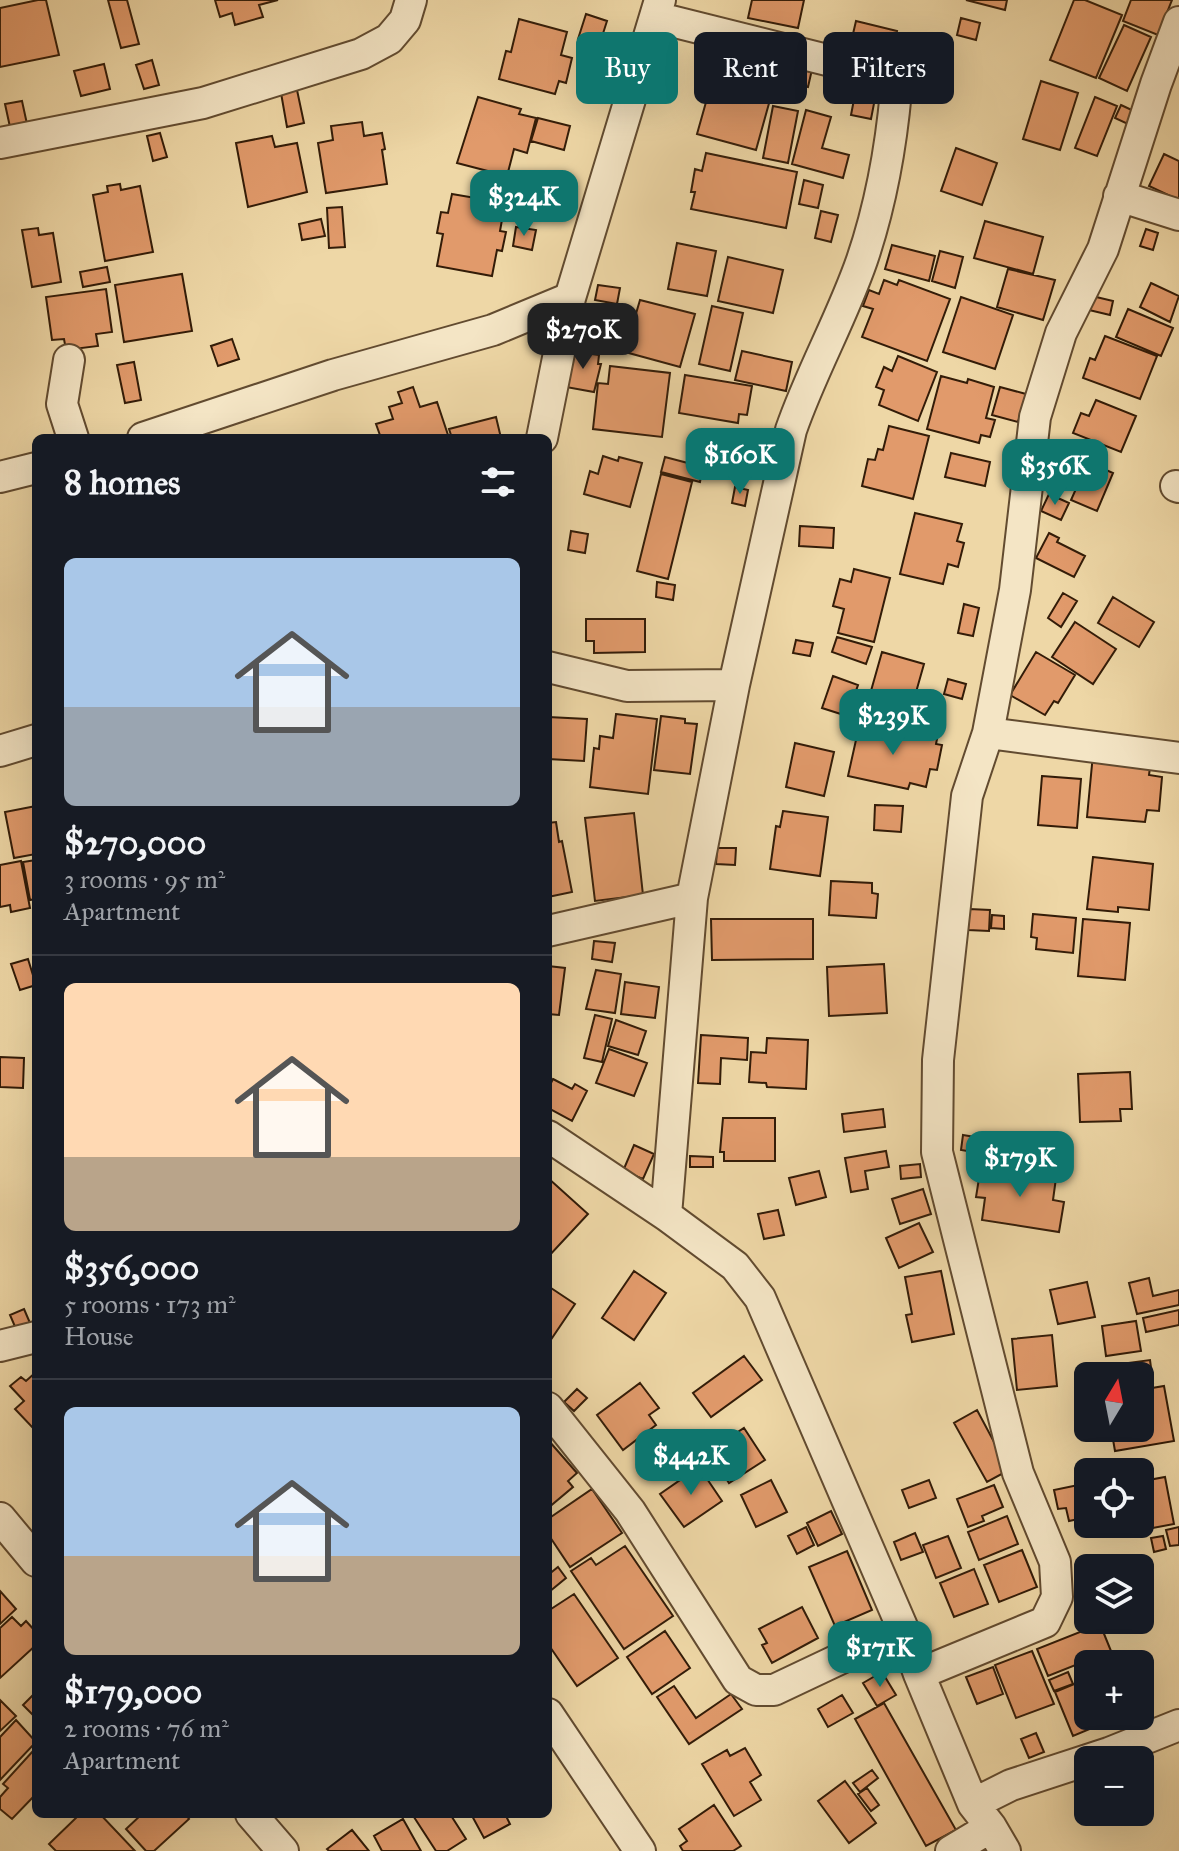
<!DOCTYPE html>
<meta charset="utf-8">
<style>
:root{--surface:#171b24;--page:#242831;--text:#f1f3f6;--muted:#9ea1a6;--line:#363941;--accent:#0f766e}
body{margin:0;font-family:"IM FELL Great Primer",serif;background:var(--page);color:var(--text);height:100vh;display:flex;flex-direction:column;font-size:30px;white-space:nowrap}
*{box-sizing:border-box;margin:0}
p{font-size:26px;color:var(--muted)}
.icon{flex:none;width:44px;height:44px;fill:none;stroke:currentColor;stroke-width:2;stroke-linecap:round;stroke-linejoin:round}
.map{position:relative;flex:1;overflow:hidden}
.sheet{position:absolute;left:32px;top:434px;width:520px;height:1384px;display:flex;flex-direction:column;background:var(--surface);border-radius:12px;box-shadow:0 8px 32px #0002}
.sheet>*{flex:none}
.top-card{position:absolute;left:576px;top:32px;width:482px;height:72px;display:flex;gap:16px}
.needle{width:52px;rotate:10deg}
.fabs{position:absolute;left:1074px;top:1362px;display:grid;gap:16px}
.fabs a{display:grid;place-items:center;width:80px;height:80px;border-radius:12px;background:var(--surface);box-shadow:0 8px 32px #0002;font-size:40px}
.price{position:absolute;translate:-50% -68px;padding:0 18px;border-radius:16px;background:var(--accent);color:#fff;font-size:26px;line-height:52px;filter:drop-shadow(0 2px 4px #0008)}
.price::after{content:'';position:absolute;left:50%;top:48px;width:24px;height:18px;margin-left:-12px;background:inherit;clip-path:polygon(0 0,100% 0,50% 100%)}
.price.on{background:#222;color:#fff}
ul{padding:0;list-style:none}
li{display:grid;align-content:center;gap:16px;height:424px;padding:0 32px}
li+li{border-top:2px solid var(--line)}
li span{display:grid;place-items:center;height:248px;border-radius:12px;color:#555}
li>.icon{margin-inline-start:auto}
span .icon{width:144px;height:144px;fill:#fffc;stroke-width:1}
li b{font-size:34px}
h2{display:flex;justify-content:space-between;align-items:center;height:96px;padding:0 32px;font-size:34px}
.pill{padding:0 28px;border-radius:12px;background:var(--surface);box-shadow:0 8px 32px #0002;font-size:28px;line-height:72px}
.pill.on{background:var(--accent);color:#fff}
.map>svg:first-child{display:block}
</style>
<div class="map">
<svg width="1179" height="1851" viewBox="0 0 1179 1851">
<rect width="100%" height="100%" fill="#eed7a6"/>
<filter id="stains"><feTurbulence type="fractalNoise" baseFrequency=".0025" numOctaves="4"/><feColorMatrix values="0 0 0 0 .2 0 0 0 0 .09 0 0 0 0 .02 0 0 0 .5 -.17"/></filter>
<radialGradient id="worn" r=".72"><stop offset=".6" stop-color="#630" stop-opacity="0"/><stop offset="1" stop-color="#630" stop-opacity=".3"/></radialGradient>
<path fill="#e19a6b" stroke="#331c08" stroke-width="2" d="M 38,0 L 46,0 L 59,55 L 0,67 L 0,8 Z
M 108,0 L 127,0 L 139,44 L 121,48 Z
M 215,0 L 278,0 L 259,5 L 263,17 L 235,25 L 232,13 L 220,17 Z
M 752,0 L 804,0 L 798,28 L 748,18 Z
M 966,0 L 1007,0 L 1005,10 Z
M 1074,0 L 1085,0 L 1122,15 L 1096,78 L 1050,60 Z
M 1131,0 L 1172,0 L 1158,35 L 1123,21 Z
M 586,14 L 607,21 L 599,46 L 578,39 Z
M 961,18 L 980,23 L 976,40 L 957,35 Z
M 519,19 L 567,32 L 561,55 L 572,58 L 566,83 L 559,81 L 555,94 L 499,79 L 506,51 L 511,52 Z
M 856,21 L 897,31 L 890,61 L 849,51 Z
M 1124,25 L 1151,37 L 1127,91 L 1099,78 Z
M 152,60 L 159,85 L 144,89 L 136,65 Z
M 795,61 L 813,65 L 808,87 L 790,83 Z
M 104,64 L 110,89 L 81,96 L 74,71 Z
M 719,75 L 773,89 L 756,150 L 697,134 L 710,88 L 715,89 Z
M 1041,81 L 1078,93 L 1060,150 L 1023,139 Z
M 857,84 L 877,88 L 871,119 L 851,115 Z
M 297,90 L 304,123 L 287,127 L 281,93 Z
M 478,97 L 521,109 L 519,114 L 536,118 L 527,153 L 514,149 L 507,176 L 457,163 Z
M 1095,97 L 1117,106 L 1097,156 L 1075,148 Z
M 22,101 L 27,124 L 10,127 L 5,104 Z
M 1121,105 L 1136,112 L 1130,125 L 1115,118 Z
M 773,106 L 798,111 L 788,163 L 763,158 Z
M 806,110 L 831,117 L 822,148 L 849,155 L 843,178 L 792,164 Z
M 538,118 L 570,126 L 564,150 L 531,141 Z
M 362,122 L 364,136 L 382,133 L 385,149 L 382,150 L 387,184 L 326,193 L 318,143 L 333,140 L 331,126 Z
M 160,133 L 167,157 L 153,161 L 147,136 Z
M 272,136 L 275,147 L 297,143 L 307,192 L 248,207 L 236,143 Z
M 956,148 L 997,163 L 982,205 L 941,191 Z
M 706,153 L 797,172 L 786,228 L 691,209 L 695,192 L 691,192 L 695,169 L 702,171 Z
M 1164,154 L 1179,161 L 1179,200 L 1149,186 Z
M 804,180 L 823,185 L 818,208 L 799,204 Z
M 120,184 L 121,190 L 140,186 L 153,252 L 105,261 L 93,195 L 108,192 L 107,186 Z
M 557,187 L 574,191 L 571,208 L 554,204 Z
M 452,194 L 505,203 L 500,231 L 506,232 L 502,251 L 497,250 L 492,276 L 437,266 L 443,234 L 437,233 L 441,212 L 448,213 Z
M 342,207 L 345,247 L 329,248 L 327,208 Z
M 821,211 L 838,215 L 831,242 L 815,238 Z
M 321,219 L 325,236 L 302,240 L 299,224 Z
M 985,221 L 1043,237 L 1033,274 L 974,258 Z
M 516,227 L 536,230 L 532,250 L 513,246 Z
M 38,228 L 39,235 L 53,233 L 61,282 L 32,287 L 22,230 Z
M 1146,229 L 1158,233 L 1153,250 L 1140,246 Z
M 677,243 L 716,251 L 707,296 L 668,289 Z
M 892,245 L 935,256 L 929,281 L 885,269 Z
M 940,251 L 963,257 L 955,288 L 932,281 Z
M 728,257 L 783,270 L 773,313 L 718,301 Z
M 107,267 L 110,282 L 83,287 L 80,272 Z
M 1008,269 L 1055,280 L 1043,320 L 997,307 Z
M 182,274 L 192,331 L 124,342 L 115,285 Z
M 884,280 L 897,285 L 899,280 L 950,299 L 927,361 L 862,337 L 873,309 L 863,306 L 869,290 L 879,294 Z
M 1151,283 L 1179,296 L 1170,322 L 1140,307 Z
M 598,285 L 620,288 L 617,304 L 595,300 Z
M 106,289 L 112,332 L 96,334 L 98,346 L 66,350 L 64,339 L 52,340 L 46,297 Z
M 1092,296 L 1113,301 L 1110,315 L 1089,310 Z
M 961,297 L 1013,315 L 995,369 L 943,352 Z
M 640,300 L 695,314 L 680,367 L 625,352 L 628,342 L 620,339 L 627,315 L 635,317 Z
M 712,306 L 743,313 L 730,371 L 699,364 Z
M 1128,309 L 1173,328 L 1161,356 L 1116,337 Z
M 1105,336 L 1157,356 L 1140,399 L 1083,378 L 1090,358 L 1095,360 Z
M 232,339 L 239,359 L 218,366 L 211,346 Z
M 571,351 L 599,355 L 598,364 L 601,364 L 594,392 L 566,387 Z
M 742,351 L 792,362 L 786,391 L 735,380 Z
M 898,356 L 937,372 L 918,421 L 879,405 L 884,390 L 876,387 L 884,367 L 892,371 Z
M 134,362 L 141,400 L 125,403 L 117,365 Z
M 610,366 L 670,373 L 662,437 L 593,429 L 598,383 L 608,384 Z
M 685,375 L 752,386 L 747,415 L 739,414 L 738,423 L 679,413 Z
M 941,376 L 967,383 L 968,379 L 994,387 L 986,418 L 995,420 L 990,437 L 981,435 L 979,443 L 927,429 Z
M 413,387 L 420,407 L 437,402 L 449,438 L 381,438 L 376,424 L 393,419 L 389,407 L 402,403 L 398,392 Z
M 1000,387 L 1026,394 L 1018,422 L 992,415 Z
M 1096,400 L 1136,416 L 1121,452 L 1073,433 L 1081,413 L 1089,416 Z
M 496,417 L 501,438 L 452,438 L 449,429 Z
M 889,426 L 929,436 L 913,499 L 862,486 L 868,459 L 875,460 L 878,449 L 883,450 Z
M 1080,445 L 1095,452 L 1083,473 L 1071,468 Z
M 951,453 L 990,462 L 985,486 L 945,477 Z
M 603,456 L 618,461 L 619,457 L 642,463 L 630,507 L 584,494 L 590,471 L 598,474 Z
M 665,457 L 703,467 L 700,482 L 661,472 Z
M 1088,462 L 1113,473 L 1097,511 L 1071,500 Z
M 661,474 L 692,482 L 668,579 L 637,571 Z
M 735,487 L 748,490 L 745,506 L 732,503 Z
M 1049,494 L 1069,503 L 1061,520 L 1041,511 Z
M 915,513 L 962,524 L 957,541 L 964,543 L 958,567 L 948,564 L 943,584 L 900,574 Z
M 800,526 L 834,528 L 833,548 L 799,546 Z
M 571,531 L 588,534 L 585,553 L 568,550 Z
M 1049,533 L 1059,538 L 1057,542 L 1085,556 L 1074,577 L 1036,558 Z
M 854,569 L 890,578 L 874,642 L 838,633 L 844,609 L 833,606 L 840,579 L 851,582 Z
M 657,582 L 675,585 L 673,600 L 656,597 Z
M 1063,593 L 1077,601 L 1061,627 L 1048,618 Z
M 1113,597 L 1154,622 L 1139,647 L 1098,623 Z
M 964,604 L 979,608 L 973,636 L 958,633 Z
M 586,619 L 645,619 L 645,652 L 594,653 L 594,641 L 586,641 Z
M 1075,622 L 1116,649 L 1093,684 L 1052,657 Z
M 837,637 L 872,647 L 866,664 L 832,652 Z
M 796,640 L 813,643 L 810,656 L 793,653 Z
M 882,652 L 924,664 L 907,724 L 865,712 Z
M 1036,652 L 1075,675 L 1058,703 L 1054,701 L 1045,715 L 1010,695 Z
M 833,676 L 858,685 L 847,716 L 822,708 Z
M 948,679 L 966,684 L 962,699 L 944,694 Z
M 616,714 L 657,719 L 648,794 L 590,787 L 594,748 L 599,749 L 600,736 L 613,738 Z
M 661,716 L 685,719 L 685,723 L 697,724 L 690,774 L 654,770 Z
M 548,717 L 587,719 L 584,761 L 548,759 Z
M 860,722 L 937,739 L 936,744 L 942,745 L 937,770 L 930,769 L 926,787 L 910,783 L 908,789 L 848,776 Z
M 795,743 L 834,752 L 824,796 L 786,787 Z
M 1093,754 L 1151,760 L 1149,775 L 1162,777 L 1159,811 L 1147,810 L 1145,822 L 1087,817 Z
M 1042,776 L 1081,779 L 1077,828 L 1038,825 Z
M 875,805 L 903,806 L 901,832 L 874,830 Z
M 36,806 L 36,854 L 14,858 L 5,812 Z
M 783,811 L 828,817 L 820,876 L 770,869 L 776,826 L 780,827 Z
M 634,813 L 643,895 L 595,901 L 585,818 Z
M 556,822 L 559,842 L 562,841 L 572,892 L 548,897 L 548,823 Z
M 717,848 L 736,848 L 735,865 L 716,864 Z
M 1093,857 L 1153,864 L 1149,910 L 1118,907 L 1118,912 L 1087,909 Z
M 36,860 L 36,899 L 30,900 L 23,862 Z
M 21,861 L 30,908 L 11,912 L 10,905 L 0,907 L 0,865 Z
M 831,881 L 872,883 L 872,893 L 878,894 L 876,918 L 829,915 Z
M 969,909 L 990,910 L 989,931 L 968,930 Z
M 1033,914 L 1076,918 L 1073,953 L 1036,949 L 1037,938 L 1031,937 Z
M 992,915 L 1004,916 L 1004,929 L 991,928 Z
M 711,919 L 813,919 L 813,959 L 712,960 Z
M 1083,919 L 1130,923 L 1125,980 L 1078,976 Z
M 594,941 L 615,943 L 612,962 L 592,959 Z
M 28,959 L 36,985 L 20,990 L 11,964 Z
M 884,964 L 887,1013 L 829,1016 L 827,967 Z
M 548,966 L 565,968 L 559,1015 L 548,1014 Z
M 596,970 L 621,974 L 615,1013 L 586,1009 Z
M 625,982 L 659,987 L 655,1018 L 621,1014 Z
M 595,1015 L 612,1019 L 602,1062 L 584,1058 Z
M 616,1020 L 646,1031 L 638,1055 L 608,1046 Z
M 701,1035 L 748,1038 L 747,1060 L 721,1058 L 720,1084 L 698,1083 Z
M 767,1038 L 808,1040 L 806,1089 L 767,1087 L 766,1083 L 749,1082 L 751,1052 L 766,1053 Z
M 609,1049 L 647,1063 L 634,1096 L 596,1083 Z
M 0,1057 L 24,1058 L 23,1088 L 0,1087 Z
M 1130,1072 L 1132,1109 L 1120,1109 L 1121,1121 L 1080,1122 L 1078,1074 Z
M 553,1079 L 572,1089 L 575,1084 L 587,1091 L 572,1121 L 548,1108 L 548,1084 L 550,1085 Z
M 883,1109 L 885,1127 L 844,1132 L 842,1114 Z
M 723,1118 L 775,1118 L 775,1161 L 724,1161 L 724,1152 L 720,1152 Z
M 963,1135 L 1047,1149 L 1045,1164 L 961,1150 Z
M 634,1145 L 654,1154 L 643,1179 L 623,1171 Z
M 886,1151 L 889,1167 L 865,1171 L 868,1189 L 851,1192 L 845,1158 Z
M 690,1156 L 713,1157 L 713,1167 L 690,1167 Z
M 920,1164 L 921,1177 L 901,1179 L 900,1166 Z
M 981,1166 L 1056,1178 L 1053,1200 L 1064,1202 L 1059,1232 L 982,1220 L 985,1198 L 976,1197 Z
M 819,1171 L 826,1197 L 796,1205 L 789,1178 Z
M 548,1178 L 588,1214 L 548,1257 Z
M 923,1189 L 931,1214 L 900,1224 L 892,1199 Z
M 778,1210 L 784,1235 L 764,1239 L 758,1214 Z
M 919,1223 L 933,1252 L 899,1268 L 886,1238 Z
M 634,1271 L 666,1293 L 634,1340 L 602,1318 Z
M 941,1271 L 954,1334 L 912,1342 L 906,1315 L 912,1314 L 905,1277 Z
M 1149,1278 L 1153,1296 L 1179,1290 L 1179,1305 L 1137,1314 L 1129,1283 Z
M 1087,1282 L 1095,1317 L 1058,1324 L 1050,1290 Z
M 548,1286 L 575,1304 L 548,1344 Z
M 24,1309 L 30,1323 L 16,1329 L 10,1315 Z
M 1179,1310 L 1179,1325 L 1146,1332 L 1143,1318 Z
M 1136,1321 L 1141,1351 L 1106,1356 L 1102,1326 Z
M 1052,1335 L 1057,1386 L 1017,1390 L 1012,1339 Z
M 744,1356 L 762,1380 L 711,1417 L 693,1393 Z
M 1150,1360 L 1153,1383 L 1140,1385 L 1140,1376 L 1107,1376 L 1105,1366 Z
M 36,1372 L 36,1426 L 33,1428 L 15,1409 L 24,1401 L 10,1386 L 21,1377 L 26,1381 Z
M 640,1383 L 659,1408 L 649,1415 L 656,1425 L 623,1450 L 597,1415 Z
M 1164,1386 L 1174,1441 L 1115,1451 L 1111,1428 L 1140,1428 L 1140,1390 Z
M 577,1389 L 587,1398 L 574,1411 L 564,1402 Z
M 977,1410 L 1009,1470 L 987,1482 L 954,1423 Z
M 744,1428 L 765,1460 L 729,1483 L 709,1451 Z
M 549,1441 L 577,1473 L 568,1481 L 573,1487 L 548,1508 Z
M 699,1467 L 722,1501 L 684,1527 L 660,1494 Z
M 1140,1474 L 1143,1481 L 1165,1477 L 1174,1524 L 1115,1535 L 1113,1524 L 1140,1524 Z
M 771,1480 L 787,1512 L 756,1527 L 741,1495 Z
M 929,1480 L 936,1498 L 909,1508 L 902,1490 Z
M 1088,1483 L 1088,1517 L 1069,1521 L 1066,1508 L 1058,1509 L 1054,1490 Z
M 994,1485 L 1003,1507 L 982,1516 L 984,1521 L 968,1527 L 957,1499 Z
M 592,1489 L 622,1533 L 570,1567 L 548,1534 L 548,1519 Z
M 831,1511 L 842,1534 L 818,1546 L 807,1523 Z
M 1007,1516 L 1018,1544 L 979,1560 L 968,1532 Z
M 806,1527 L 814,1545 L 797,1554 L 788,1536 Z
M 1179,1527 L 1179,1545 L 1170,1546 L 1166,1530 Z
M 915,1533 L 923,1552 L 901,1560 L 894,1542 Z
M 948,1536 L 961,1568 L 936,1578 L 923,1545 Z
M 1163,1536 L 1166,1549 L 1154,1552 L 1151,1538 Z
M 625,1546 L 673,1616 L 624,1649 L 571,1571 L 591,1558 L 596,1565 Z
M 1022,1550 L 1037,1587 L 999,1602 L 984,1565 Z
M 847,1551 L 872,1610 L 835,1626 L 809,1567 Z
M 558,1567 L 566,1578 L 549,1592 L 548,1575 Z
M 974,1569 L 988,1604 L 954,1617 L 940,1583 Z
M 0,1591 L 16,1609 L 0,1624 Z
M 574,1594 L 618,1658 L 577,1686 L 548,1644 L 548,1611 Z
M 802,1607 L 818,1638 L 772,1663 L 762,1645 L 767,1643 L 759,1629 Z
M 12,1617 L 21,1626 L 26,1621 L 36,1632 L 36,1645 L 0,1678 L 0,1628 Z
M 1100,1624 L 1111,1651 L 1048,1676 L 1037,1649 Z
M 665,1631 L 690,1668 L 652,1694 L 627,1657 Z
M 1032,1651 L 1054,1704 L 1016,1718 L 995,1665 Z
M 993,1667 L 1003,1694 L 977,1704 L 966,1677 Z
M 882,1672 L 896,1695 L 877,1706 L 863,1683 Z
M 1068,1672 L 1073,1684 L 1054,1691 L 1049,1680 Z
M 1079,1682 L 1088,1705 L 1088,1716 L 1093,1716 L 1097,1726 L 1073,1736 L 1055,1692 Z
M 674,1686 L 696,1718 L 731,1694 L 742,1709 L 689,1744 L 657,1697 Z
M 36,1692 L 36,1718 L 23,1705 Z
M 842,1695 L 853,1713 L 828,1727 L 818,1709 Z
M 0,1700 L 16,1716 L 0,1731 Z
M 884,1703 L 956,1830 L 926,1846 L 855,1719 Z
M 16,1720 L 36,1742 L 0,1780 L 0,1737 Z
M 1036,1733 L 1044,1752 L 1029,1758 L 1021,1739 Z
M 745,1748 L 761,1775 L 750,1782 L 761,1800 L 734,1816 L 702,1764 L 727,1750 L 730,1756 Z
M 33,1751 L 36,1754 L 36,1794 L 12,1819 L 0,1809 L 0,1797 L 8,1788 L 3,1784 Z
M 872,1770 L 878,1778 L 860,1792 L 853,1783 Z
M 845,1781 L 876,1823 L 849,1843 L 818,1801 Z
M 867,1788 L 879,1805 L 871,1811 L 858,1794 Z
M 714,1805 L 741,1846 L 733,1851 L 683,1851 L 680,1846 L 687,1841 L 679,1829 Z
M 80,1814 L 100,1814 L 135,1851 L 56,1851 L 49,1844 Z
M 142,1814 L 185,1814 L 189,1819 L 154,1851 L 146,1851 L 126,1829 Z
M 412,1814 L 450,1814 L 466,1839 L 447,1851 L 436,1851 Z
M 471,1814 L 505,1814 L 510,1824 L 484,1838 Z
M 403,1819 L 421,1851 L 382,1851 L 374,1836 Z
M 352,1830 L 369,1851 L 329,1851 L 327,1849 Z"/>
<g fill="none" stroke-linecap="round" stroke-linejoin="round">
<defs>
<path id="minor" d="M 655,17 L 871,71 L 887,79 L 896,91 C 891,147 880,207 862,260 C 842,318 811,372 791,430 L 734,685 L 692,898 L 666,1215
M 0,143 L 203,103 L 361,54 L 389,39 L 405,20 L 411,0
M 1119,196 L 1179,215
M 69,360 L 62,404 L 73,438
M 143,438 L 333,375 L 493,330 L 570,298
M 542,438 L 570,298 L 660,0
M 0,477 L 36,468
M 1176,486 L 1179,487
M 548,667 L 627,686 L 734,685
M 988,733 L 1179,758
M 0,751 L 36,740
M 548,931 L 692,898
M 548,1136 L 666,1215 L 735,1266 L 760,1298 L 903,1629 L 919,1674 L 973,1804 L 991,1827 L 1005,1851
M 0,1346 L 36,1337
M 548,1408 L 630,1511 L 738,1680 L 756,1690 L 774,1690 L 903,1629
M 0,1518 L 36,1561
M 919,1674 L 1045,1622 L 1057,1597 L 1055,1562 L 1018,1473 L 937,1152 L 938,1060 L 967,796 L 988,733 L 1015,590 L 1035,417 L 1061,333 L 1103,249 L 1156,84 L 1179,22
M 548,1714 L 640,1851
M 973,1804 L 1011,1785 L 1109,1753 L 1179,1725
M 251,1814 L 283,1851
M 951,1851 L 991,1827"/>
</defs>
<use href="#minor" stroke="#624b30" stroke-width="34"/>
<use href="#minor" stroke="#f4e5c5" stroke-width="30"/>
</g>
<rect width="100%" height="100%" filter="url(#stains)"/>
<rect width="100%" height="100%" fill="url(#worn)"/>
</svg>
<div class="fabs">
<a><svg class="needle" viewBox="-14 -14 28 28"><path d="M0-13l5 13h-10z" fill="#e53935"/><path d="M0 13l5-13h-10z" fill="#9ea1a6"/></svg></a>
<a><svg class="icon" aria-label="locate" viewBox="0 0 24 24"><circle cx="12" cy="12" r="6"/><path d="M12 2v4M12 18v4M2 12h4M18 12h4"/></svg></a>
<a><svg class="icon" aria-label="layers" viewBox="0 0 24 24"><path d="M12 4l9 5-9 5-9-5zM3 14l9 5 9-5"/></svg></a>
<a>+</a>
<a>−</a>
</div>
<b class="price" style="left:524px;top:238px">$324K</b>
<b class="price on" style="left:583px;top:371px">$270K</b>
<b class="price" style="left:740px;top:496px">$160K</b>
<b class="price" style="left:1055px;top:507px">$356K</b>
<b class="price" style="left:893px;top:757px">$239K</b>
<b class="price" style="left:1020px;top:1199px">$179K</b>
<b class="price" style="left:691px;top:1497px">$442K</b>
<b class="price" style="left:880px;top:1689px">$171K</b>
<div class="top-card">
<a class="pill on">Buy</a>
<a class="pill">Rent</a>
<a class="pill">Filters</a>
</div>
<section class="sheet">
<h2>8 homes<svg class="icon" aria-label="filters" viewBox="0 0 24 24"><path d="M4 7h16M4 17h16"/><circle cx="9" cy="7" r="2"/><circle cx="15" cy="17" r="2"/></svg></h2>
<ul>
<li><span style="background:linear-gradient(#a9c7e8 60%,#9aa5b1 0)"><svg class="icon" aria-label="home" viewBox="0 0 24 24"><path d="M3 11l9-7 9 7M6 9v11h12V9"/></svg></span><div><b>$270,000</b><p>3 rooms · 95 m²</p><p>Apartment</p></div></li>
<li><span style="background:linear-gradient(#ffd9b3 70%,#b9a48a 0)"><svg class="icon" aria-label="home" viewBox="0 0 24 24"><path d="M3 11l9-7 9 7M6 9v11h12V9"/></svg></span><div><b>$356,000</b><p>5 rooms · 173 m²</p><p>House</p></div></li>
<li><span style="background:linear-gradient(#a9c7e8 60%,#b9a48a 0)"><svg class="icon" aria-label="home" viewBox="0 0 24 24"><path d="M3 11l9-7 9 7M6 9v11h12V9"/></svg></span><div><b>$179,000</b><p>2 rooms · 76 m²</p><p>Apartment</p></div></li>
</ul>
</section>
</div>
